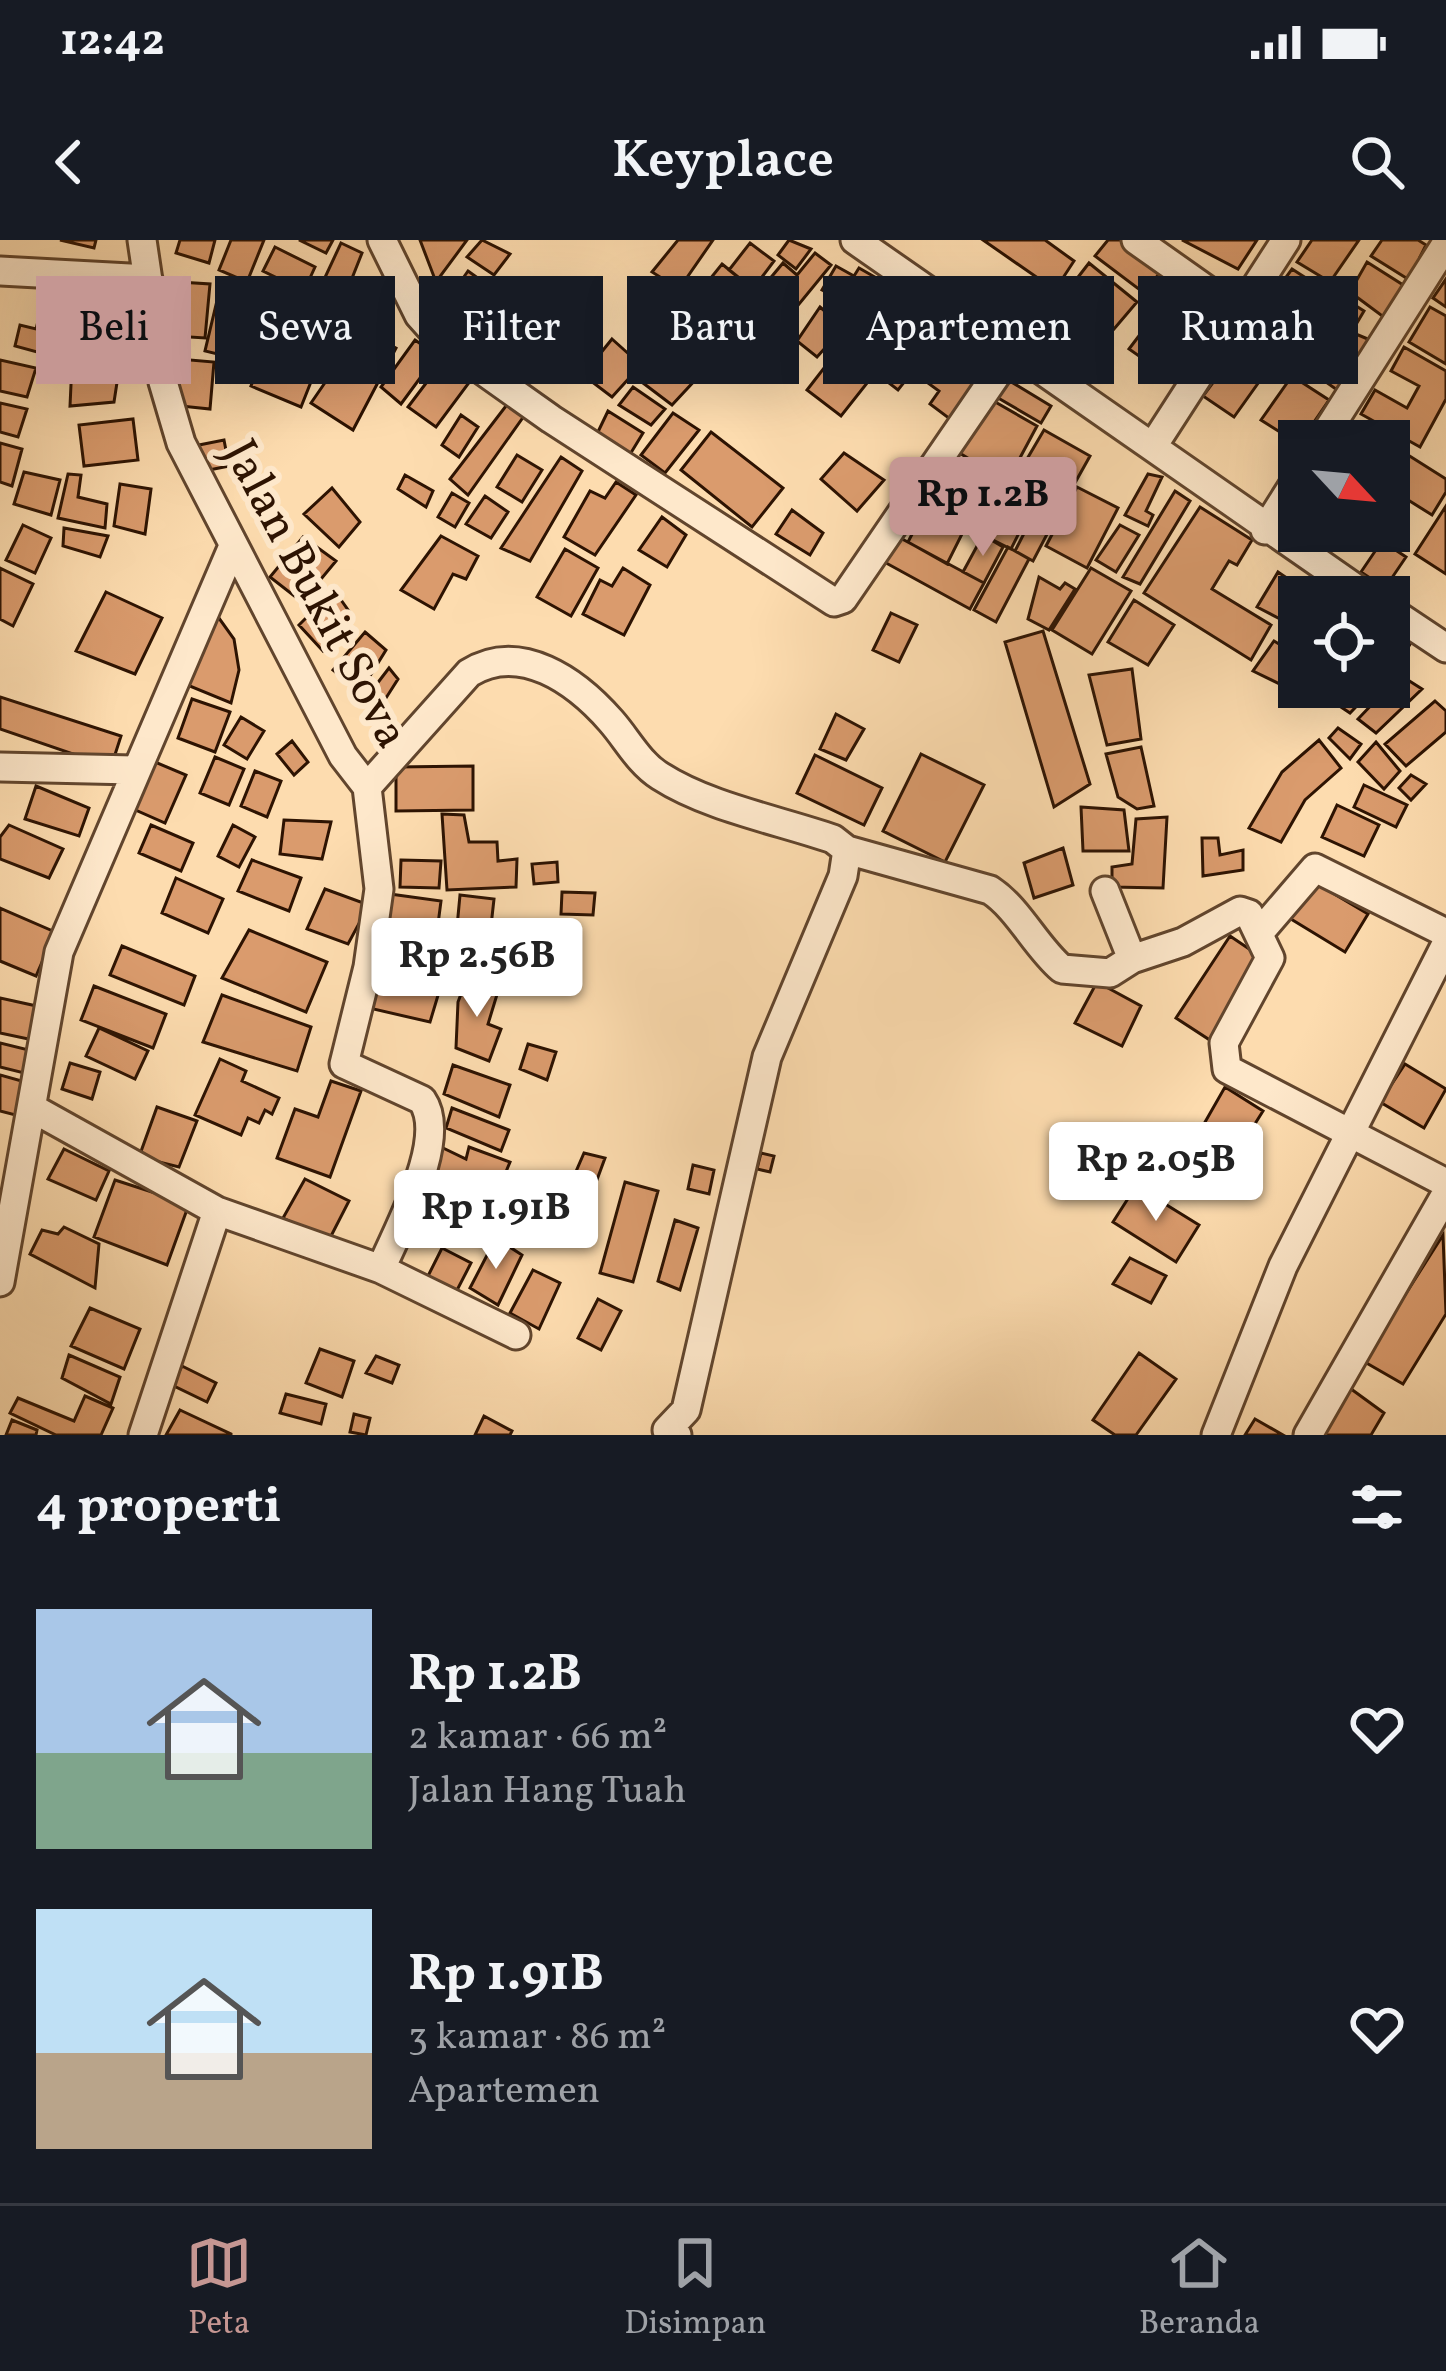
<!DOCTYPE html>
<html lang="id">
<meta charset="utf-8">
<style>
:root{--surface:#171b24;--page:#20242c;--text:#f1f3f6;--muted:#9ea1a6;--line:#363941;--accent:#c59692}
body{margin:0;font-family:Vollkorn,serif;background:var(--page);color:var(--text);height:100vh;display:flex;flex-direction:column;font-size:45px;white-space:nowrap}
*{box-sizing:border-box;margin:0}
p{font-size:39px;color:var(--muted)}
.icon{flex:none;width:66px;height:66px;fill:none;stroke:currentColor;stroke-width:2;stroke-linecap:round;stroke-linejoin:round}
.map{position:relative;height:1195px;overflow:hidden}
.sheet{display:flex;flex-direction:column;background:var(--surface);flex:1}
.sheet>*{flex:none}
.guide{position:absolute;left:36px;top:36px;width:1374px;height:108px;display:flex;gap:24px}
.needle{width:78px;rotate:116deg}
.controls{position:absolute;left:1278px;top:180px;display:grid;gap:24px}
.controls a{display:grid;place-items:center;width:132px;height:132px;border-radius:0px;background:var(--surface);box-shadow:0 12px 48px #0002;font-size:60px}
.price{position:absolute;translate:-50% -102px;padding:0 27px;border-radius:12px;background:#fff;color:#222;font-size:39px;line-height:78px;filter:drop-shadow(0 3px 6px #0008)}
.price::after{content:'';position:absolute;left:50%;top:72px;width:36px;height:27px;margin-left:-18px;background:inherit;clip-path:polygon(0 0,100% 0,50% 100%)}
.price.active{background:var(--accent);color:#111}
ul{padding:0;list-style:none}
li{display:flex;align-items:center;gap:36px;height:300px;padding:0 36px}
li span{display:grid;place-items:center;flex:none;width:336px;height:240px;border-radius:0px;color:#555}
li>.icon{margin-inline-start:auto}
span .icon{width:144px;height:144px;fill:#fffc;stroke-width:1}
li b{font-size:51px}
h2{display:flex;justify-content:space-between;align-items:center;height:144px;padding:0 36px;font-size:51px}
.pill{padding:0 42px;border-radius:0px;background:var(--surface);box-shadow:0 12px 48px #0002;font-size:42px;line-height:108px}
.pill.active{background:var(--accent);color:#111}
.status{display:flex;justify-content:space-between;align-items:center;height:84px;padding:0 60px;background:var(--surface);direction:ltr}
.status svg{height:33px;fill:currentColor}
header{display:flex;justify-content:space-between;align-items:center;height:156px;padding:0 36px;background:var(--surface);font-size:54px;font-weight:600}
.tab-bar{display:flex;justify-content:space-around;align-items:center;height:168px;border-top:3px solid var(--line);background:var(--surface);font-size:33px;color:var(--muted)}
.tab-bar a{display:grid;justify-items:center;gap:6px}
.tab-bar .active{color:var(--accent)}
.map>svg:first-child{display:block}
</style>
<div class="status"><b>12:42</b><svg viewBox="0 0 49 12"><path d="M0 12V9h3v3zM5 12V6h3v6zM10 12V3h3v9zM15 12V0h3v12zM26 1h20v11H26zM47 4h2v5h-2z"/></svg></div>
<header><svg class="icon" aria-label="back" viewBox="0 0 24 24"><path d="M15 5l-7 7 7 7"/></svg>Keyplace<svg class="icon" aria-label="search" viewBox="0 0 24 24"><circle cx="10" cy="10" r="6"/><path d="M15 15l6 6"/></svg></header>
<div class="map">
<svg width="1446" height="1195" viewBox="0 0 1446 1195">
<rect width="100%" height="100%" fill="#fddcaf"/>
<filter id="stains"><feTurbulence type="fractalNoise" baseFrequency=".00167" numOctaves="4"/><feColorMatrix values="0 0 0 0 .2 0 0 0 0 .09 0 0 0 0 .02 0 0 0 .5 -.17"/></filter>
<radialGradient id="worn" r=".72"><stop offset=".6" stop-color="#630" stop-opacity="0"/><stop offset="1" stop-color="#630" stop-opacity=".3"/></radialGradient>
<path fill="#da9b6d" stroke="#2d1302" stroke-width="3" d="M 60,0 L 96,0 L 94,8 Z
M 180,0 L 215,0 L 209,23 L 176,13 Z
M 231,0 L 264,0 L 247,42 L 219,30 Z
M 299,0 L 333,0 L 326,13 Z
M 420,0 L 467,0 L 436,42 Z
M 482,0 L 510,14 L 494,35 L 467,17 Z
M 678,0 L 713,0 L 679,49 L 652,32 Z
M 789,0 L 811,9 L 796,29 L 778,15 Z
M 983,0 L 1045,0 L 1074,21 L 1055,50 Z
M 1108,0 L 1130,0 L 1166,25 L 1144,53 L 1095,16 Z
M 1182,0 L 1257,0 L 1238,29 Z
M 1312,0 L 1359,0 L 1330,42 L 1297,22 Z
M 1382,0 L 1418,0 L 1426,5 L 1420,17 L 1425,20 L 1411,41 L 1371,16 Z
M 341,3 L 362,13 L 301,167 L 251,146 L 291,49 L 315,59 Z
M 750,3 L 774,21 L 753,49 L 729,30 Z
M 275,7 L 315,27 L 304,51 L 263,31 Z
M 815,13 L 831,25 L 768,102 L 738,77 L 783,23 L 797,35 Z
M 1367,22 L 1411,50 L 1389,81 L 1350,52 Z
M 1089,23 L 1137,62 L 1114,89 L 1065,54 Z
M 722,24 L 753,49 L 734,74 L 706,44 Z
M 836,26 L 854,36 L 859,28 L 880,40 L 862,72 L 822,50 Z
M 1292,29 L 1323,49 L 1277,119 L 1242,97 Z
M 468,31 L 500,54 L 475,90 L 443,67 Z
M 50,34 L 82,37 L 59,118 L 15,106 L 20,85 L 36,89 Z
M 1446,39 L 1446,67 L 1433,58 Z
M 179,42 L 210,44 L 205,98 L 159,95 L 162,60 L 177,62 Z
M 515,43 L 539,64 L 508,107 L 484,90 Z
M 220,48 L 254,56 L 238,119 L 205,111 Z
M 562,50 L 586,65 L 574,83 L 595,96 L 565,136 L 519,103 Z
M 80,51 L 112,55 L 103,118 L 70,113 Z
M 1173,51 L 1213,73 L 1172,139 L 1129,109 Z
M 1342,57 L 1364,71 L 1354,88 L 1331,73 Z
M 875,63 L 932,107 L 898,150 L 841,106 Z
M 820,67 L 849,92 L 831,113 L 825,108 L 817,117 L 797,101 Z
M 1430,67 L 1446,76 L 1446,124 L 1409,102 Z
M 1327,82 L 1375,102 L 1362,122 L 1320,94 Z
M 946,88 L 967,104 L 962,110 L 991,132 L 954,182 L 930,164 L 939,151 L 913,132 Z
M 362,89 L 396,108 L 353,190 L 311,163 Z
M 1313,96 L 1334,111 L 1317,141 L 1292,126 Z
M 612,99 L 641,125 L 612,157 L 583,135 Z
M 415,100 L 437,115 L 401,164 L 381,147 Z
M 841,106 L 875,133 L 841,176 L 807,150 Z
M 1240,106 L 1271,125 L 1234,177 L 1203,156 Z
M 1404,107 L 1446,131 L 1446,159 L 1420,207 L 1361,174 L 1375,150 L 1407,168 L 1419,146 L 1391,131 Z
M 671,112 L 698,137 L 672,165 L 643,143 Z
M 1341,115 L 1360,127 L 1340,152 L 1323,140 Z
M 167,118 L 214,122 L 210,169 L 171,165 Z
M 0,120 L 36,128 L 27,157 L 0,151 Z
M 442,122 L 471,140 L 436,187 L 408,167 Z
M 72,123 L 93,125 L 92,137 L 118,136 L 114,162 L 70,166 Z
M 1292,136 L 1329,160 L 1299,204 L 1261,180 Z
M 1003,137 L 1051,166 L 1041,183 L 993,155 Z
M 633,147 L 665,169 L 651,185 L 619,165 Z
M 990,159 L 1037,186 L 1007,242 L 953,209 Z
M 509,162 L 524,176 L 468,255 L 450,239 Z
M 0,163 L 27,169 L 18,197 L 0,192 Z
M 608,171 L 643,193 L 629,216 L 596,196 Z
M 673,173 L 699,190 L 665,233 L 641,215 Z
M 461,175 L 478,187 L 459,217 L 442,205 Z
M 133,179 L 138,220 L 84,226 L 79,185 Z
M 1354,182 L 1385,201 L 1343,201 Z
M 1044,190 L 1090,216 L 1057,275 L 1010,248 Z
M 711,192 L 783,248 L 752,287 L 681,230 Z
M 224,200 L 229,226 L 199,232 L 194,206 Z
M 0,203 L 22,209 L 12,246 L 0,242 Z
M 1389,203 L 1446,239 L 1446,252 L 1432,275 L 1389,248 Z
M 844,213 L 884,240 L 857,271 L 821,239 Z
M 517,215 L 542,230 L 522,262 L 497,247 Z
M 561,217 L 582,231 L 530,321 L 501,308 Z
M 944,223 L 979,246 L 969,261 L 934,239 Z
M 24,232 L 60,240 L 51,275 L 14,264 Z
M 68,234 L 81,235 L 78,257 L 107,264 L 105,288 L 58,278 Z
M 1148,234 L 1162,237 L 1146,271 L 1153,275 L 1148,286 L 1125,275 Z
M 405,235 L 433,251 L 426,267 L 398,249 Z
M 984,236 L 1007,249 L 983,295 L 966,286 L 976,266 L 969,261 Z
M 616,242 L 636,255 L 595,315 L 564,297 L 590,251 L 605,258 Z
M 939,242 L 976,266 L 947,324 L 908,302 Z
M 120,244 L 151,249 L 145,294 L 114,286 Z
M 1077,247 L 1118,268 L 1087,328 L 1046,306 Z
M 332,248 L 360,282 L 339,307 L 304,274 Z
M 1007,249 L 1033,265 L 1011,309 L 983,295 Z
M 1175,251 L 1190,261 L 1140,344 L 1123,337 Z
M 452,253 L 469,263 L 455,287 L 438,277 Z
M 485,256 L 508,272 L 491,298 L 466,284 Z
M 1446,266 L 1446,334 L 1415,314 Z
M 1200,267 L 1252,300 L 1237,325 L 1229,321 L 1212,349 L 1271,385 L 1251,420 L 1144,353 Z
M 792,270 L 823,293 L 810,315 L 776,294 Z
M 1036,270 L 1055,279 L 1033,321 L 1015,311 Z
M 662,277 L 686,295 L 667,327 L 639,310 Z
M 23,285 L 51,298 L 35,333 L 6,320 Z
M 1120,285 L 1139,295 L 1116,332 L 1096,320 Z
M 64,288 L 108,296 L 100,317 L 63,306 Z
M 891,293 L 984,343 L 970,369 L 877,318 Z
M 983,295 L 1003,307 L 984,343 L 963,332 Z
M 441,296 L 478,316 L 466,339 L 453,334 L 434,369 L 401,350 Z
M 303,297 L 336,321 L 302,362 L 270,337 Z
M 1382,301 L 1406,317 L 1385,348 L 1361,332 Z
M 1008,307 L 1029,319 L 996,382 L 974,370 Z
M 565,309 L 598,328 L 571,376 L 537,357 Z
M 0,328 L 33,344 L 13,386 L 0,379 Z
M 623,328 L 650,345 L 624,395 L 583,374 L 600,340 L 612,346 Z
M 1091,328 L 1131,351 L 1092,414 L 1052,390 Z
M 1278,332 L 1300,347 L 1282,380 L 1257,367 Z
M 1039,337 L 1060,349 L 1065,343 L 1075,349 L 1049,390 L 1028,379 Z
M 1325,346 L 1341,353 L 1339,357 L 1305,357 L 1309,351 L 1320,356 Z
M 334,350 L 353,377 L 323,411 L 299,385 Z
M 106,352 L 162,378 L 135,434 L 76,411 Z
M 1134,360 L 1174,385 L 1148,425 L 1108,402 Z
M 211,367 L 234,399 L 239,430 L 231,463 L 175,440 Z
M 1299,367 L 1299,407 L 1281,396 Z
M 891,373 L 917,385 L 899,422 L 873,410 Z
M 1389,389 L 1412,401 L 1394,430 L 1389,427 Z
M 1043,391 L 1090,544 L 1054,567 L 1005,402 Z
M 365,392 L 386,410 L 360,452 L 333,430 Z
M 1274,401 L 1299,416 L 1299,435 L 1290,449 L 1253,431 Z
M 389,428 L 398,439 L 386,458 L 373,449 Z
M 1132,429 L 1141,499 L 1107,505 L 1089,435 Z
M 1400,435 L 1422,449 L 1376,493 L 1358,479 Z
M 1345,447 L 1375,447 L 1350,473 L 1335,463 Z
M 0,457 L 121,496 L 111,527 L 0,489 Z
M 192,459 L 230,472 L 215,512 L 178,498 Z
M 1435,461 L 1446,471 L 1446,492 L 1406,526 L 1385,504 Z
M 836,474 L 864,489 L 846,520 L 820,509 Z
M 241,477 L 264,491 L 247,519 L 224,505 Z
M 1338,488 L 1361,504 L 1350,519 L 1329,498 Z
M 1319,500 L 1341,528 L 1305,560 L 1281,602 L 1249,588 L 1282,532 Z
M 292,501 L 308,522 L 294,535 L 277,514 Z
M 1376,502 L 1400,531 L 1384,549 L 1358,522 Z
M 1141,507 L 1154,566 L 1137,569 L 1118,557 L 1106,514 Z
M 921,514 L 984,545 L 945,622 L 883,591 Z
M 815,515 L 882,548 L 864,585 L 797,553 Z
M 143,517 L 186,535 L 165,583 L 122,564 Z
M 215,517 L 244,529 L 229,565 L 200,553 Z
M 473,526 L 473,570 L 396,571 L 396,527 Z
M 255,531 L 281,541 L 267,577 L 241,566 Z
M 1411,535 L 1426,544 L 1411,560 L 1399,548 Z
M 1364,545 L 1407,565 L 1396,587 L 1354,567 Z
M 36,546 L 89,568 L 79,596 L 25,579 Z
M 1337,565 L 1379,585 L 1364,616 L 1322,597 Z
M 1081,567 L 1124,570 L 1129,611 L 1083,611 Z
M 442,574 L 464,575 L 469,602 L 497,602 L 498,621 L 517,619 L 516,647 L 447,650 Z
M 1167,577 L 1163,648 L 1112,647 L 1112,627 L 1132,624 L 1136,579 Z
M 284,580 L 331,582 L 322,619 L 280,614 Z
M 9,585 L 63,609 L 49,638 L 0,619 L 0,597 Z
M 151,585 L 193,603 L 181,631 L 139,613 Z
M 233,585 L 255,597 L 239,627 L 218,616 Z
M 1202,598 L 1218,598 L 1220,615 L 1243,610 L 1243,630 L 1203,636 Z
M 1063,608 L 1073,645 L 1034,658 L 1024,623 Z
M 252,620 L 301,638 L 289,671 L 238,651 Z
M 401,620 L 441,621 L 439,648 L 400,647 Z
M 557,622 L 558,642 L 534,644 L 532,624 Z
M 176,638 L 223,659 L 208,693 L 162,673 Z
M 1309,639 L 1368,674 L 1345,712 L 1286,676 Z
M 325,649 L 369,665 L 348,704 L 307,689 Z
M 562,652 L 595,653 L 593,675 L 561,674 Z
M 390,654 L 441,661 L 433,723 L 383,712 Z
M 460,655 L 494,659 L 487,722 L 454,719 Z
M 0,668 L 55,692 L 36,736 L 0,721 Z
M 249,690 L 327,722 L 306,772 L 222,738 Z
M 1230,696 L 1264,719 L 1216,804 L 1176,778 Z
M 122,706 L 195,736 L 184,765 L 110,735 Z
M 379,726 L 442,742 L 430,782 L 369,768 Z
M 467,738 L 499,748 L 488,784 L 501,789 L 489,821 L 456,808 L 458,762 Z
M 1097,742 L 1141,766 L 1122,806 L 1075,783 Z
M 94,746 L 166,774 L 153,808 L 81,780 Z
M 222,755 L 311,787 L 297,831 L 203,802 Z
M 0,758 L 41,767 L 33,800 L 0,793 Z
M 99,788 L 148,811 L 135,839 L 86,816 Z
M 0,803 L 37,812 L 32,835 L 0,827 Z
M 528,804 L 556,812 L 547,840 L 520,829 Z
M 220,819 L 246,831 L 242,841 L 279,858 L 272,874 L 265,870 L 259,883 L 248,878 L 241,895 L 195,875 Z
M 70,823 L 100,832 L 92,859 L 62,849 Z
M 1405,824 L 1446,849 L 1424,888 L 1380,862 Z
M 453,825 L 510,845 L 499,877 L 444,854 Z
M 0,835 L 36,845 L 27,878 L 0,871 Z
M 331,841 L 361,851 L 330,937 L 277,918 L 295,869 L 318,877 Z
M 1225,847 L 1263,871 L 1216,946 L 1180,926 Z
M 157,867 L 197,881 L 179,927 L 139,917 Z
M 452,868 L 509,890 L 501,911 L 446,888 Z
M 469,907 L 510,922 L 490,970 L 428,944 L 443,908 L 466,919 Z
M 64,909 L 109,931 L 96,960 L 48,939 Z
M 584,913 L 605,918 L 591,956 L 568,950 Z
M 761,913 L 774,916 L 770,932 L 757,929 Z
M 693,925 L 714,930 L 709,954 L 688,949 Z
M 305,939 L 349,961 L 329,1000 L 283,978 Z
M 115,940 L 189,964 L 167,1025 L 94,997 Z
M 625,942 L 658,951 L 633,1042 L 600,1033 Z
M 1136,946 L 1199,985 L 1176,1022 L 1113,982 Z
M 418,955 L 465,976 L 454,1003 L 409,982 Z
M 675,980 L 698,988 L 680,1050 L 658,1041 Z
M 64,987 L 99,1004 L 95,1048 L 30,1014 L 42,990 L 58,994 Z
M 1443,995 L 1446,1074 L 1403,1144 L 1363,1121 Z
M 496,998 L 522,1015 L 498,1065 L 470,1048 Z
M 442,1008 L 471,1023 L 454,1056 L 425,1042 Z
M 1130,1018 L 1166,1036 L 1151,1063 L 1113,1044 Z
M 533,1030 L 560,1043 L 539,1089 L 510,1073 Z
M 598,1059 L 621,1071 L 601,1110 L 578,1098 Z
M 90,1068 L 140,1089 L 124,1129 L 71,1106 Z
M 320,1109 L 354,1121 L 342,1157 L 306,1143 Z
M 1139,1113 L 1176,1139 L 1136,1195 L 1115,1195 L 1093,1180 Z
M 69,1115 L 120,1137 L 111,1164 L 62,1138 Z
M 376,1116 L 399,1125 L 392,1143 L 366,1133 Z
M 182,1126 L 216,1143 L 207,1162 L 172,1145 Z
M 1347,1146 L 1384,1173 L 1371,1195 L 1317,1195 Z
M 286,1154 L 326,1164 L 321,1184 L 280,1173 Z
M 85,1156 L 113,1168 L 101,1195 L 56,1195 L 10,1173 L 18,1158 L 74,1181 Z
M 180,1170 L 231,1194 L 231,1195 L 166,1195 Z
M 354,1174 L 370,1178 L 366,1195 L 350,1192 Z
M 484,1176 L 512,1191 L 510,1195 L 475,1195 Z
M 1255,1179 L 1283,1195 L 1245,1195 Z
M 12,1180 L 37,1190 L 36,1195 L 6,1195 Z"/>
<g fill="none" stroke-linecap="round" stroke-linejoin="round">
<defs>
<path id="minor" d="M 142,0 L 163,142 L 181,203 L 343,516 L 367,547 L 379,649 L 368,727 L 344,824 L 422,860 C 449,899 398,988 381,1029
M 382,0 L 419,75 L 444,103 L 551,179 L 834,362 L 843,359 L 1014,109
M 855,0 L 1368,357
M 1136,0 L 1238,72
M 0,31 L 148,39
M 1321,201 L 1446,4
M 1153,206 L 1286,0
M 1265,290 L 1299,236
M 1389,370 L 1446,408
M 0,527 L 134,530
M 367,547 L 469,433 C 520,401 576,441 611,481 C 627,499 639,523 660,536 C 708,567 778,580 833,599 L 847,610 L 843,636 L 767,817 L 686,1170 L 667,1190 L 677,1195
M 847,610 L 990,650 C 1019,669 1035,706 1062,729 L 1110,733 L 1132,719
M 1105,651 L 1132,719 L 1183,702 L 1240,671 L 1249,674 L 1270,718 L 1224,803 L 1227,829 L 1446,943
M 1260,692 L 1315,628 L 1446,693
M 32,868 L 217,971 L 381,1029 L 516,1095
M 0,1042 L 59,712 L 233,306
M 143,1195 L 217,971
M 1216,1195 L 1283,1026 L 1446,704
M 1308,1195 L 1446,954"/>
</defs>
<use href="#minor" stroke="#61452d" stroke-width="33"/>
<use href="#minor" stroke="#fee8cb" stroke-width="27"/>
</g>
<g text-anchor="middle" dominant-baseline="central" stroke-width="12" stroke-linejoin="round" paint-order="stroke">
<g font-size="48" fill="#2d1302" stroke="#fee8cb">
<text transform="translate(314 355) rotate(62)">Jalan Bukit Sova</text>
</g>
</g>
<rect width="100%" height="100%" filter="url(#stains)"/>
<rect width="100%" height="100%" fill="url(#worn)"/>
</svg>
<div class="controls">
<a><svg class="needle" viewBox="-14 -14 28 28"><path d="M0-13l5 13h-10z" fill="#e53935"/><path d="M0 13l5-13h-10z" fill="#9ea1a6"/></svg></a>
<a><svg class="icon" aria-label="locate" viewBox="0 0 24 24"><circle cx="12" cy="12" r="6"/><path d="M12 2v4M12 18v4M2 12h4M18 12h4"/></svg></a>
</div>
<b class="price active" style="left:983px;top:319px">Rp 1.2B</b>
<b class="price" style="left:477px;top:780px">Rp 2.56B</b>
<b class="price" style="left:1156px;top:984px">Rp 2.05B</b>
<b class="price" style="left:496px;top:1032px">Rp 1.91B</b>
<div class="guide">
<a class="pill active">Beli</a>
<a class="pill">Sewa</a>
<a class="pill">Filter</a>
<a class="pill">Baru</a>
<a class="pill">Apartemen</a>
<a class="pill">Rumah</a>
</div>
</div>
<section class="sheet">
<h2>4 properti<svg class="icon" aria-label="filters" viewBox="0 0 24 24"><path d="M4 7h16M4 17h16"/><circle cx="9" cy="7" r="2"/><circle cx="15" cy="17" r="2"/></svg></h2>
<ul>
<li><span style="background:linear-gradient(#a9c7e8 60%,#7fa58c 0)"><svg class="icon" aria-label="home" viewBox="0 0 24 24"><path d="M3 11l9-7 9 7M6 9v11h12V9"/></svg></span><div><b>Rp 1.2B</b><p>2 kamar · 66 m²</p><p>Jalan Hang Tuah</p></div><svg class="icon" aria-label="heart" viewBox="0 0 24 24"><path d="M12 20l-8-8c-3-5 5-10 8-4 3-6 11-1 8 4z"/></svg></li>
<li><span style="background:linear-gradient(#bfe0f5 60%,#b9a48a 0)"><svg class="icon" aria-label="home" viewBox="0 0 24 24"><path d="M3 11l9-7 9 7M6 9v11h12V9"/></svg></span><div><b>Rp 1.91B</b><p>3 kamar · 86 m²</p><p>Apartemen</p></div><svg class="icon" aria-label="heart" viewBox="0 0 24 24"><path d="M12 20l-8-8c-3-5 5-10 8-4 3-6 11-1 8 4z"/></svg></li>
</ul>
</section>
<nav class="tab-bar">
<a class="active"><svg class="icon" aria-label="map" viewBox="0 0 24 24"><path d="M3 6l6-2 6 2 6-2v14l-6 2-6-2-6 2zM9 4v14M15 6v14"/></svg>Peta</a>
<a><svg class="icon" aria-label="saved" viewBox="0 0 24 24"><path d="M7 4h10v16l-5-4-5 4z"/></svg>Disimpan</a>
<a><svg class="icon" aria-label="home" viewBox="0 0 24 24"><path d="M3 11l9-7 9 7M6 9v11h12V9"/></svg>Beranda</a>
</nav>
